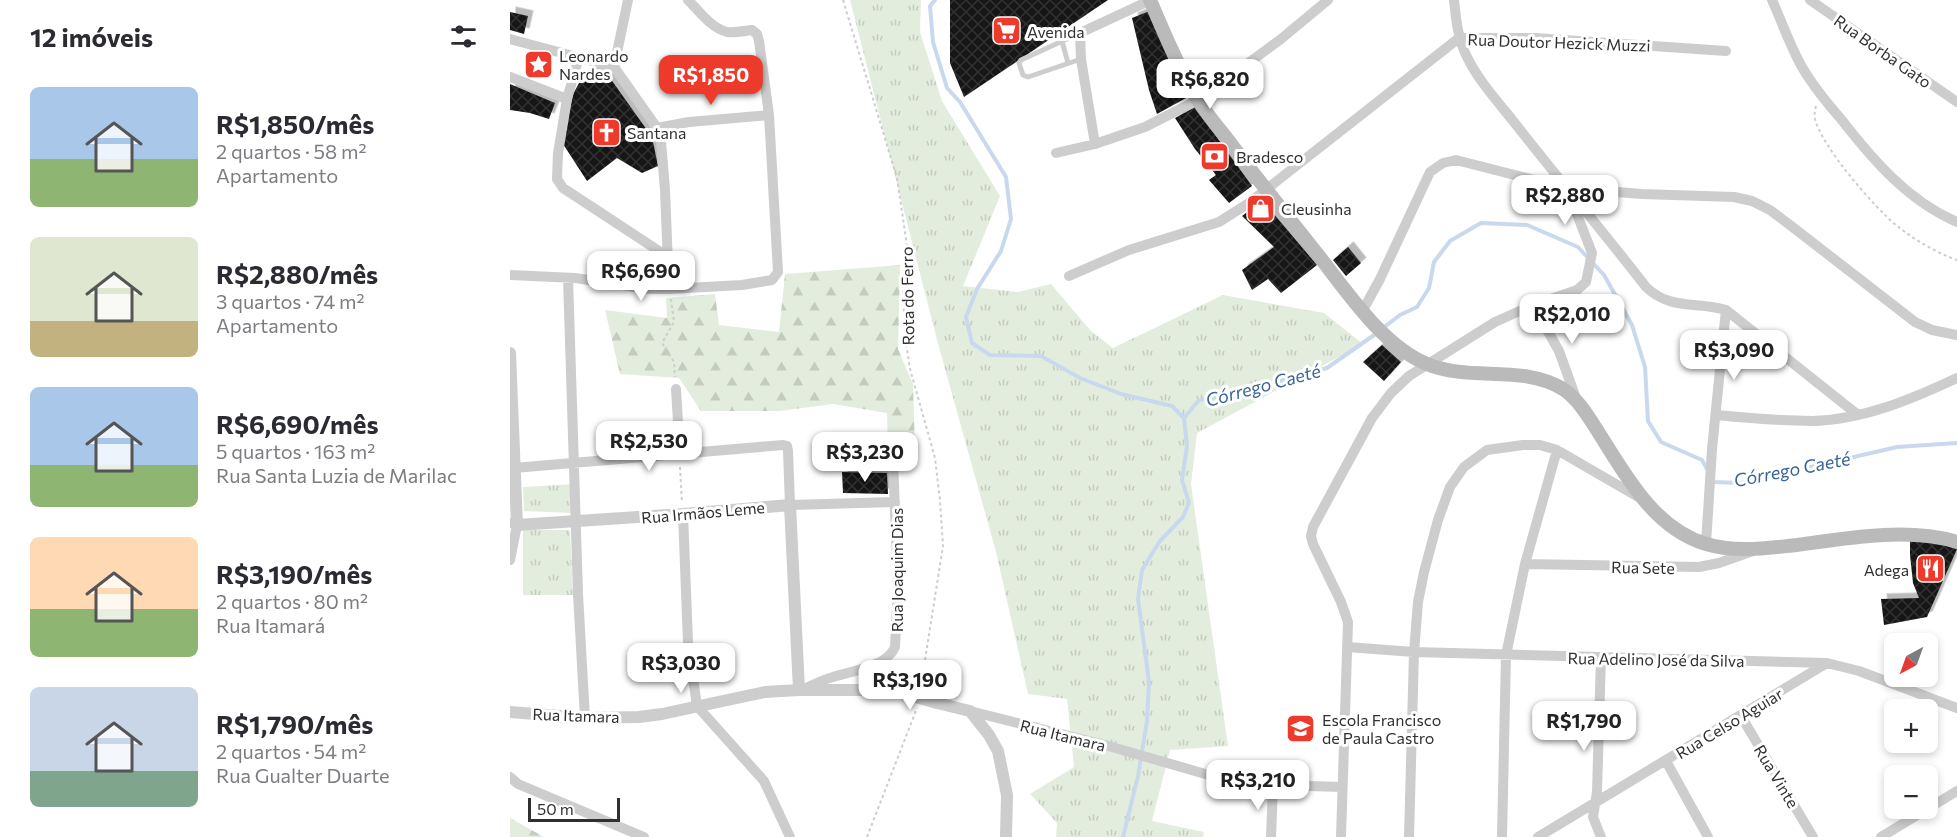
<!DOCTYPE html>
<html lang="pt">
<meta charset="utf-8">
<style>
:root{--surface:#fff;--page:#f2f2f3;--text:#2b2b33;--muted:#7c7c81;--accent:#ee3a2a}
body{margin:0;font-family:Commissioner,sans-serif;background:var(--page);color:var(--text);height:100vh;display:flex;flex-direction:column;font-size:22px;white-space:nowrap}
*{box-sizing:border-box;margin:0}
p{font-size:20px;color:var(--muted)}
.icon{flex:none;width:33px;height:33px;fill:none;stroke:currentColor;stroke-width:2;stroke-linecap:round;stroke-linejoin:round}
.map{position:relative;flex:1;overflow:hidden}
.panel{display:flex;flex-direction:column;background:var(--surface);width:510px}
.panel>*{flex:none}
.needle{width:39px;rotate:221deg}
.tools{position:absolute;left:1374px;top:633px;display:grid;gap:12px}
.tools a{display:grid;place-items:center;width:54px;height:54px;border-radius:9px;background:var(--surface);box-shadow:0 3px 9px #0003;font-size:30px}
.scale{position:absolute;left:18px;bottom:15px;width:92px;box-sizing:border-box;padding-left:6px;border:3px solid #303030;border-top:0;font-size:16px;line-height:21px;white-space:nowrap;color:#303030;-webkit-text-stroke:4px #fff;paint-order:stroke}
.price{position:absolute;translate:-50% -51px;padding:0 14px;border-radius:12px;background:#fff;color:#222;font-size:20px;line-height:39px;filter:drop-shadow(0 2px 3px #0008)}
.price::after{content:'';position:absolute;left:50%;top:36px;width:18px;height:14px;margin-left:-9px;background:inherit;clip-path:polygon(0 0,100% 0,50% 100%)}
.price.selected{background:var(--accent);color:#fff}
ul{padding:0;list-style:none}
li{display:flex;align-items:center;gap:18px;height:150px;padding:0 30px}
li span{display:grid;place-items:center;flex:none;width:168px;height:120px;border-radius:9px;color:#555}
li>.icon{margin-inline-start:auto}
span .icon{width:72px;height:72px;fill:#fffc;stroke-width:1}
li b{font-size:26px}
h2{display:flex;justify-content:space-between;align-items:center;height:72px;padding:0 30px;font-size:26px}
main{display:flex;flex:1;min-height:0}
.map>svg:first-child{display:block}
</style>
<main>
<section class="panel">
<h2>12 imóveis<svg class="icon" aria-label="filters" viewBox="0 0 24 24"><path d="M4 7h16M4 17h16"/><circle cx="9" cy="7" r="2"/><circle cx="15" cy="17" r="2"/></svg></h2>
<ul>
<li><span style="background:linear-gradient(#a9c7e8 60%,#8fb573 0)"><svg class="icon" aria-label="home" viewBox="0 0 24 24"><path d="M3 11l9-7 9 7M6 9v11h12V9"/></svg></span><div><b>R$1,850/mês</b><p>2 quartos · 58 m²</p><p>Apartamento</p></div></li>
<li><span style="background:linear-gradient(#dfe7d0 70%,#c2b280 0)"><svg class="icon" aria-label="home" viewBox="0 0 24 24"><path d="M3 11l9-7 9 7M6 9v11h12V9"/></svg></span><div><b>R$2,880/mês</b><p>3 quartos · 74 m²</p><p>Apartamento</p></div></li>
<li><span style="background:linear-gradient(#a9c7e8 65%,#8fb573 0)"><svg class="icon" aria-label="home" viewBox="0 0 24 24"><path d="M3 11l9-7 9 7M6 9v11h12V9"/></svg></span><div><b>R$6,690/mês</b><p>5 quartos · 163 m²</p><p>Rua Santa Luzia de Marilac</p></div></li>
<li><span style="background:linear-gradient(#ffd9b3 60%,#8fb573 0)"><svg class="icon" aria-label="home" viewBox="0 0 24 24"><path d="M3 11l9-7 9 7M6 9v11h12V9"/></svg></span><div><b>R$3,190/mês</b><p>2 quartos · 80 m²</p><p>Rua Itamará</p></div></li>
<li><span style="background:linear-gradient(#c9d6e8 70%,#7fa58c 0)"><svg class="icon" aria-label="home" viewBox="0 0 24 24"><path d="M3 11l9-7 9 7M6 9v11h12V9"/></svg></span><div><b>R$1,790/mês</b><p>2 quartos · 54 m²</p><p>Rua Gualter Duarte</p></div></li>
</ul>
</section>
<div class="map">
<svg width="1447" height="837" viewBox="0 0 1447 837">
<defs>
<pattern id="grass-tufts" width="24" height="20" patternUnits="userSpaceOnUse" patternTransform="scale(1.5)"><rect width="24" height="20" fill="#e3eddd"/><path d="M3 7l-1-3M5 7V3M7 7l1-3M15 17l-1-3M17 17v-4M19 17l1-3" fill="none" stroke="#c3ccbe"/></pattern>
<pattern id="forest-firs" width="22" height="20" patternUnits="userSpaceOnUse" patternTransform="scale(1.5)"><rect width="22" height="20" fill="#e3eddd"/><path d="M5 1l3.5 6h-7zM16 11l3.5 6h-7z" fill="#c3ccbe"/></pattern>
<pattern id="building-cross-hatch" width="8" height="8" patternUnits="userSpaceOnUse" patternTransform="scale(1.5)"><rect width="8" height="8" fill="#171717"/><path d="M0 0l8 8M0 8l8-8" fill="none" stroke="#303030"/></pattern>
<filter id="shadow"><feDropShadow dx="5.5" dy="-5.5" stdDeviation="0" flood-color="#0004"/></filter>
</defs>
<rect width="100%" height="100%" fill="#fff"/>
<path fill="url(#grass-tufts)" d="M 340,0 L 411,0 L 410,32 L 432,101 L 490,196 L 453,286 L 508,292 L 541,284 L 581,331 L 603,348 L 713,295 L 814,313 L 853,344 L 687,433 L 681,484 L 718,746 L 660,750 L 642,821 L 694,832 L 693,837 L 546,837 L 547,823 L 520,794 L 564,767 L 557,699 L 518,694 L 486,552 L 427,340 Z
M 65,484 L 63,513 L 14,511 L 13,487 Z
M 13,530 L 60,530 L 63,595 L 13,595 Z"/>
<path fill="url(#forest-firs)" d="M 390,265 L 388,349 L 403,384 L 405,449 L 378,451 L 377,413 L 323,404 L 270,411 L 191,411 L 169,378 L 110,374 L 95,310 L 157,318 L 156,298 L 205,294 L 209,325 L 269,332 L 275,274 Z
M 0,818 L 34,837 L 0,837 Z"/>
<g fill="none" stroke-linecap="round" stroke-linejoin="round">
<path stroke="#c8d9ee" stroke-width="4" d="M 425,0 L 420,6 L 423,42 L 437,88 L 450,102 L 496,177 L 501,219 L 491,251 L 467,289 L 456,317 L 462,343 L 480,355 L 531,356 L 570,378 L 611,394 L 662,406 L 674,418
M 873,328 L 890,315 L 907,307 L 919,288 L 924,262 L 940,241 L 971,223 L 1017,225 L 1068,247 L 1094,275 L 1122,325 L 1135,367 L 1138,421 L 1151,442 L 1192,460 L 1197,469
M 1202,478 L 1204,482 L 1231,483 L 1387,447 L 1447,443
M 613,837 L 628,776 L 637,721 L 639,682 L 628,599 L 632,570 L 650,541 L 673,517 L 679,503 L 672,480 L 677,446 L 674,418 L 689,400 L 741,391 L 759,384 L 817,368 L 867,333"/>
</g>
<path fill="url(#building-cross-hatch)" filter="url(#shadow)" d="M 440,0 L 598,0 L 454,97 L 440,63 Z
M 642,10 L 667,78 L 676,98 L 647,114 L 639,90 L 622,18 Z
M 0,12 L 18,16 L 14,34 L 0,30 Z
M 95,71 L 142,137 L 148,166 L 132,173 L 107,158 L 77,181 L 53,144 L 63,94 L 74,74 Z
M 0,84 L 45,103 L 39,119 L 20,113 L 0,110 Z
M 685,107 L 742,186 L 719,203 L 699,180 L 706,175 L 685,149 L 665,118 Z
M 752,200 L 807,265 L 771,293 L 758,279 L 742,290 L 732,270 L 764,247 L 732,216 Z
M 838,247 L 851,263 L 836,276 L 823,260 Z
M 1202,337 L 1213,338 L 1210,363 L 1199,362 Z
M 872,345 L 891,362 L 874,381 L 853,362 Z
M 332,472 L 377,473 L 378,494 L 333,493 Z
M 1400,539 L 1447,546 L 1447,549 L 1417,617 L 1374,625 L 1371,599 L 1409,598 L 1403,583 L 1400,555 Z"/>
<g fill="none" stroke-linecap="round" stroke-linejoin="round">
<path stroke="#cdcdcd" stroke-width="2" stroke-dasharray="3 3" stroke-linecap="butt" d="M 333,0 L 387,178 L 399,259 L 393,289 L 395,336 L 400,369 L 425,458 L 430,500 L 433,546 L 411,685
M 1306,106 C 1305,111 1304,114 1305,119 C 1312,147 1364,207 1387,226 C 1405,240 1425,252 1447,260
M 161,299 L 164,322 L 152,343 L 164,362 L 165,377
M 170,467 L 172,503
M 357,837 L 407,708"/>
<path stroke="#cdcdcd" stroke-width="5" d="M 570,33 L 511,60 L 509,63 L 513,75 L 518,77 L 571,59
M 552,41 L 558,63"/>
<path stroke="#cdcdcd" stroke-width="10" d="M 118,0 L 104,67 L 147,128 L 151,141 L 155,190 L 159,289
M 944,0 C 946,20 948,39 957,57 C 970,84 993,107 1011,131 C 1052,183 1095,234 1136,287 C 1161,311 1187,301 1216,310 L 1348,415
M 1262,0 C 1272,22 1280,46 1292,67 C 1303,86 1317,103 1331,119 C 1363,160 1398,201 1447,222
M 1300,0 L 1447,102
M 0,39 L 104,67
M 69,57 L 57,99 L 48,153 L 47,179 L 53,188 L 158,257
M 0,77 L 57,99
M 147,128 L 179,122 L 259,115
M 585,144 L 571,59 L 570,33 L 641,0
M 546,153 L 585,144 L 635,127 L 688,100 L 771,39 L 818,0
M 0,275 L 65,278 L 140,289 L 159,289 L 232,285 L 262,280 L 268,272 L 259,115 L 249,41 L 247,34 L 242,30 C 234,31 224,33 217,32 C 201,28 189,11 178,0
M 559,276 L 619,250 L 709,222 L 739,203 L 949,38 L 1025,38 L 1216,51
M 58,278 L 68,594 L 75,718
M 1023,305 L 1049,351 L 1067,401
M 853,310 L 870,279 L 920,172 L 933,163 L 946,160 L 1056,188 L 1132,194 L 1224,197 L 1242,201 L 1260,210 L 1289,232 L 1405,322 L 1422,330 L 1447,335
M 166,389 L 170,455
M 1206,415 C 1238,418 1270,421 1302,421 C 1353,420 1402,399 1447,378
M 4,468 L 273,445 L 277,446 L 278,451 L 280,505 L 385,502
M 173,514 L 178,643 L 187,706 L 254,781 L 280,837
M 0,523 L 7,525 L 0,560
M 1196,544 L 1202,449 L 1216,310
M 1015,564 L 1189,567 L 1209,563 L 1243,551
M 837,647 L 904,652 L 1317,663 L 1349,671 L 1447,708
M 1091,657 L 1087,792 L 1083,817 L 1091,837
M 292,690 C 302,685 312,680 323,677 C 341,671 377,667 385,647 L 388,586 L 383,460
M 460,711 L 595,745 L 716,780 L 763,785 L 832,787
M 1231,716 L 1303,837
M 1156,761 L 1198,837
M 0,777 L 8,784 L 134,837
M 761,837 L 763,785
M 831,837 L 838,622 L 831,602 L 803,544 L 801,536 L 803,527 L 862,418 L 881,393 L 899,376 L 985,322 L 1023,305 L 1067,290 L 1076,282 L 1082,253 L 1058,191
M 899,837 L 904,652 L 908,602 L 914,572 L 928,520 L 940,487 L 954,467 L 977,450 L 1013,445 L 1030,445 L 1047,450 L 1130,498
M 992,837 L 996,655 L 1015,564 L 1047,450
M 1028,837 L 1317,663
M 1371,837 L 1447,791"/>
<path stroke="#cdcdcd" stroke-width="12" d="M 0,353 L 7,525 L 173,514 L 280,505 L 289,690
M 427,703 L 460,711 L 479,735 L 488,751 L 497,795 L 496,837
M 0,712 L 75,718 L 129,717 L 152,714 L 255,692 L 289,690 L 381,690"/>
<path stroke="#bababa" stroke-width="14" d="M 640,0 C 654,33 668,66 686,97 C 695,112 707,126 718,140 C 745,176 773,211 801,246 C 833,285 869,344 917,364 C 960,382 1013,364 1053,389 C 1068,399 1078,416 1087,430 C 1115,474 1143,528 1196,544 C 1226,553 1257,548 1287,545 C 1336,538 1399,527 1447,542"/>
<path stroke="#cdcdcd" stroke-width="12" d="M 381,690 L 427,703"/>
</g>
<defs>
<symbol id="supermarket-square" viewBox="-11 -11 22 22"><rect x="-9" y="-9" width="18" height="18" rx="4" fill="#ee3a2a" stroke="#fff"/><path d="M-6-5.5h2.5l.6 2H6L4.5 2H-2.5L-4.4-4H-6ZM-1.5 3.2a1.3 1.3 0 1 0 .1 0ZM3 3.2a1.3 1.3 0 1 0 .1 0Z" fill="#fff"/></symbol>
<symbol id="sight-square" viewBox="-11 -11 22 22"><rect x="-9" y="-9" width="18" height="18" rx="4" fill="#ee3a2a" stroke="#fff"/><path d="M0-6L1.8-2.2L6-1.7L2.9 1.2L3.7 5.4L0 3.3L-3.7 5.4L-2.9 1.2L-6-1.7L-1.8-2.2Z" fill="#fff"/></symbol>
<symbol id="church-square" viewBox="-11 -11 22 22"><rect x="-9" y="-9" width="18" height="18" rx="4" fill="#ee3a2a" stroke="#fff"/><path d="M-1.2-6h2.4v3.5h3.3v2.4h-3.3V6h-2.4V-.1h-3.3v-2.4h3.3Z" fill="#fff"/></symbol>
<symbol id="bank-square" viewBox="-11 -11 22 22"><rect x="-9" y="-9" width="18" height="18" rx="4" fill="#ee3a2a" stroke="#fff"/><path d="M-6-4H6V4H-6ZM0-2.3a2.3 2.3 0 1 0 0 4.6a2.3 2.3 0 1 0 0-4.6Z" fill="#fff"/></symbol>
<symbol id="shop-square" viewBox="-11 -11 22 22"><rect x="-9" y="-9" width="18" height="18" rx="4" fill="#ee3a2a" stroke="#fff"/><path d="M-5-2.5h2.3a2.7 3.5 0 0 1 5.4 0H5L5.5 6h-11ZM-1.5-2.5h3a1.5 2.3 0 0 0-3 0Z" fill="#fff"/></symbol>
<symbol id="restaurant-square" viewBox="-11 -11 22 22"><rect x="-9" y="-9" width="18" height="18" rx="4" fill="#ee3a2a" stroke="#fff"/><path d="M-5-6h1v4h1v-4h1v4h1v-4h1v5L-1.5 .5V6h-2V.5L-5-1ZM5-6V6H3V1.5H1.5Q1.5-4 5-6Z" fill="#fff"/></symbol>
<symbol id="school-square" viewBox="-11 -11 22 22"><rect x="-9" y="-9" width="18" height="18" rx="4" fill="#ee3a2a" stroke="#fff"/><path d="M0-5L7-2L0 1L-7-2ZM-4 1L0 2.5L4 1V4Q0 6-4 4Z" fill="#fff"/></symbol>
</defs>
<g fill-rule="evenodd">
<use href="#supermarket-square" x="480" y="14" width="33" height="33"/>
<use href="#sight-square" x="12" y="48" width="33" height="33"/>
<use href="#church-square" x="80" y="116" width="33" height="33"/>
<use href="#bank-square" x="688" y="140" width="33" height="33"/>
<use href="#shop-square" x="734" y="192" width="33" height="33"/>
<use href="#restaurant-square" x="1404" y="552" width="33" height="33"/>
<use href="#school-square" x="774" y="712" width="33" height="33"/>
</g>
<g text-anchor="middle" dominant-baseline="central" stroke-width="6" stroke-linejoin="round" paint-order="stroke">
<g font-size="16" fill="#303030" stroke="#fff" text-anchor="start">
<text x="517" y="31">Avenida</text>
<text x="49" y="55">Leonardo<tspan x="49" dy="18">Nardes</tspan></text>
<text x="117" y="132">Santana</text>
<text x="726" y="156">Bradesco</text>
<text x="771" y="208">Cleusinha</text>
<text x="1399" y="569" text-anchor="end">Adega</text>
<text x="812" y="719">Escola Francisco<tspan x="812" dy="18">de Paula Castro</tspan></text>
</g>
<g font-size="16" fill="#303030" stroke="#fff">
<text transform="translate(1049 42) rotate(2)">Rua Doutor Hezick Muzzi</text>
<text transform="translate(1373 51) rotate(35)">Rua Borba Gato</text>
<text transform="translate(397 296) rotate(-91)">Rota do Ferro</text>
<text transform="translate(193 512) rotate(-5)">Rua Irmãos Leme</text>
<text transform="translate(1133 567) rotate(1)">Rua Sete</text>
<text transform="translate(386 570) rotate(-90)">Rua Joaquim Dias</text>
<text transform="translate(1146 659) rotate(1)">Rua Adelino José da Silva</text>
<text transform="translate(66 715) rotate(2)">Rua Itamara</text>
<text transform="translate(1219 723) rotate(-31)">Rua Celso Aguiar</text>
<text transform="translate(553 735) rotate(14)">Rua Itamara</text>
<text transform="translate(1267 776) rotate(59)">Rua Vinte</text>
</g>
<g font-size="18" font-style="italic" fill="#396496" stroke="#fff">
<text transform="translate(753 385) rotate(-15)">Córrego Caeté</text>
<text transform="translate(1282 469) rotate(-11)">Córrego Caeté</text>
</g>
</g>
</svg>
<div class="tools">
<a><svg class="needle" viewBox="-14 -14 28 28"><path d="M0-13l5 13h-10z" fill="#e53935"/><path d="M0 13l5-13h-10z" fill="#7c7c81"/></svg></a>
<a>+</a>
<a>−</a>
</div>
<div class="scale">50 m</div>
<b class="price selected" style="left:201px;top:106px">R$1,850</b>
<b class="price" style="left:700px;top:110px">R$6,820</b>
<b class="price" style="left:1055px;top:226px">R$2,880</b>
<b class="price" style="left:131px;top:302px">R$6,690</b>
<b class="price" style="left:1062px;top:345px">R$2,010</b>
<b class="price" style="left:1224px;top:381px">R$3,090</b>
<b class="price" style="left:139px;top:472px">R$2,530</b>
<b class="price" style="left:355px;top:483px">R$3,230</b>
<b class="price" style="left:171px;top:694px">R$3,030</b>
<b class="price" style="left:400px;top:711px">R$3,190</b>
<b class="price" style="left:1074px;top:752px">R$1,790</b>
<b class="price" style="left:748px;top:811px">R$3,210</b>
</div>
</main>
